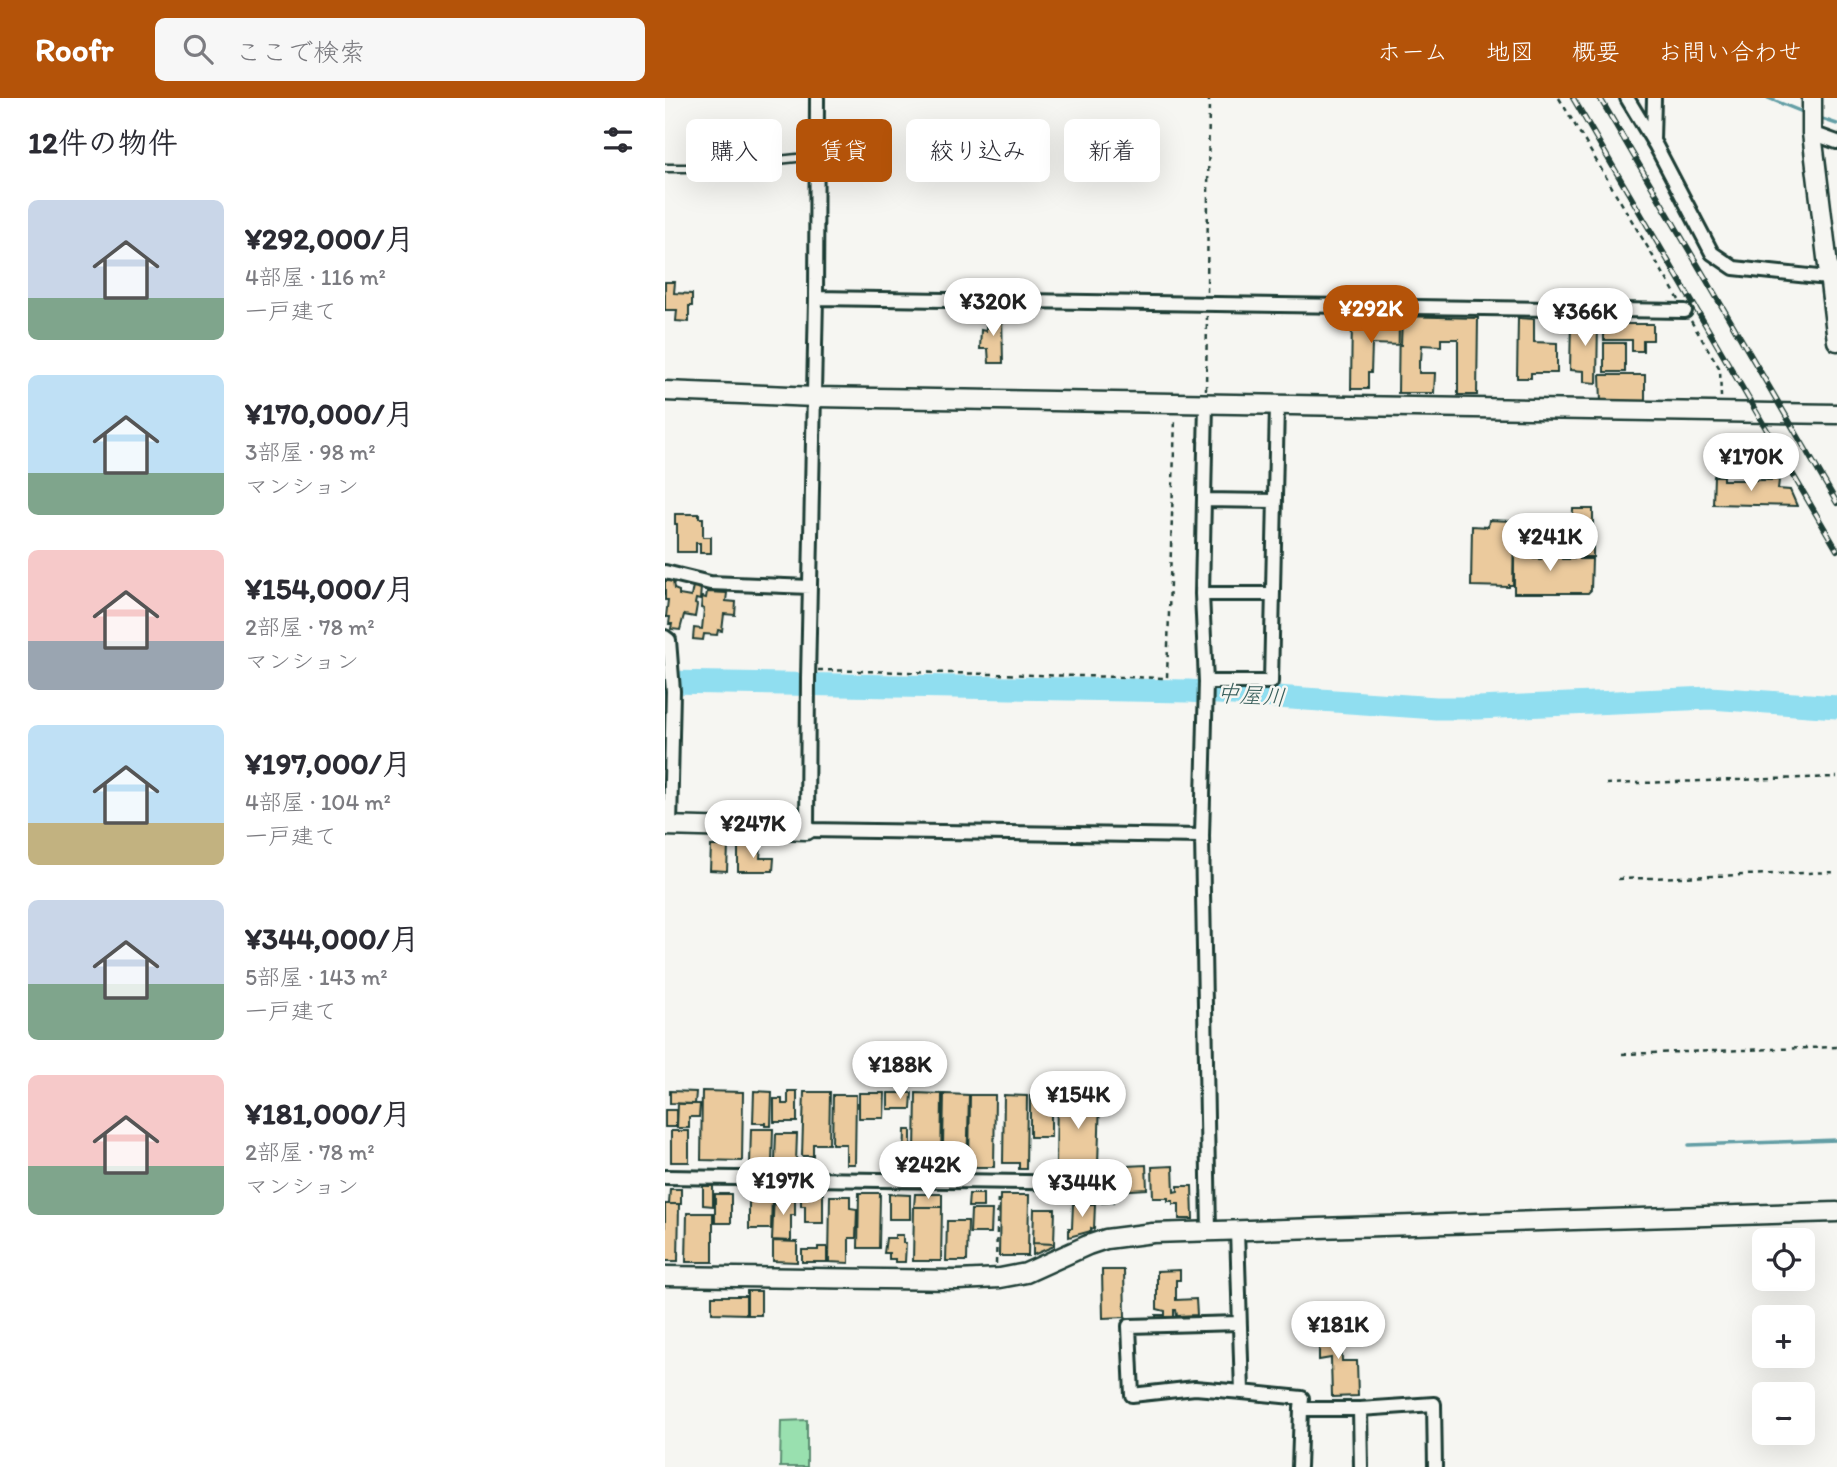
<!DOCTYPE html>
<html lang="ja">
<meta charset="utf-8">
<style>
:root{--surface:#fff;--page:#f7f7f7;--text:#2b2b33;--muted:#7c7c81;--accent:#b45309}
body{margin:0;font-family:Itim,"Klee One",sans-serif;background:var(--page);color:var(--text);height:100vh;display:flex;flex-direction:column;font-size:26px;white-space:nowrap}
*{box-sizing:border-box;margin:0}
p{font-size:23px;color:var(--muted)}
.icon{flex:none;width:38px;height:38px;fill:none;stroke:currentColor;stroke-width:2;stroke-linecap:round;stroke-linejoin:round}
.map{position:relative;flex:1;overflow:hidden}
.side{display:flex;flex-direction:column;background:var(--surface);width:665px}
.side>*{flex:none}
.guide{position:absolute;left:21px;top:21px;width:665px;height:63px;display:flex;gap:14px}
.buttons{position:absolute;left:1087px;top:1130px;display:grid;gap:14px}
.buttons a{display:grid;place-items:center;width:63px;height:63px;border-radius:10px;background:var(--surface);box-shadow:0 7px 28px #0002;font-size:35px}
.price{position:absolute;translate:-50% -60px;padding:0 16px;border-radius:24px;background:#fff;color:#222;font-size:23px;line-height:46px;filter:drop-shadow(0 2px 4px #0008)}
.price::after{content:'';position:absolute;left:50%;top:42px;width:21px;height:16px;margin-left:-10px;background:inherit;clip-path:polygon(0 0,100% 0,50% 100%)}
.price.on{background:var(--accent);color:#fff}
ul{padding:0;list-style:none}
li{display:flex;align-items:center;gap:21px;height:175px;padding:0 28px}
li span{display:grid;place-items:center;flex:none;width:196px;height:140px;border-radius:10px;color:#555}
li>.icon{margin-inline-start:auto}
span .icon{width:84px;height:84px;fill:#fffc;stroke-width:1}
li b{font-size:30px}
h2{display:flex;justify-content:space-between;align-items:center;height:84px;padding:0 28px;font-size:30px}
.pill{padding:0 24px;border-radius:10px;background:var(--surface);box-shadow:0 7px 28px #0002;font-size:24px;line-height:63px}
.pill.on{background:var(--accent);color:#fff}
header{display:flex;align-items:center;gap:42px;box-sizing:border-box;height:98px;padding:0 35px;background:var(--accent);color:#fff}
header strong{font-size:33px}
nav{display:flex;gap:38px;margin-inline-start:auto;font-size:24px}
.search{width:490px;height:63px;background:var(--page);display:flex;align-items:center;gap:18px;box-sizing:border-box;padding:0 24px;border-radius:10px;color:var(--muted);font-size:26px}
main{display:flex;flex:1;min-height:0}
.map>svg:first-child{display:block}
</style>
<header>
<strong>Roofr</strong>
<div class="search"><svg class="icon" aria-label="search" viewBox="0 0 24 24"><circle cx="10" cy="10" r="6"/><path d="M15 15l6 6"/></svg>ここで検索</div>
<nav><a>ホーム</a><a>地図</a><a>概要</a><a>お問い合わせ</a></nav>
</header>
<main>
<section class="side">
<h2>12件の物件<svg class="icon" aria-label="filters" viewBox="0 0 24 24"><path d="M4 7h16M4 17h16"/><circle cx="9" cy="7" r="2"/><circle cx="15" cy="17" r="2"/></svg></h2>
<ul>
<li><span style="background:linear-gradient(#c9d6e8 70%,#7fa58c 0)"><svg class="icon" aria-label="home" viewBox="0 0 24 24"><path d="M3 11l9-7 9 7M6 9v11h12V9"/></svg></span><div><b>¥292,000/月</b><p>4部屋 · 116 m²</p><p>一戸建て</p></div></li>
<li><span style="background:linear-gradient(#bfe0f5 70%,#7fa58c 0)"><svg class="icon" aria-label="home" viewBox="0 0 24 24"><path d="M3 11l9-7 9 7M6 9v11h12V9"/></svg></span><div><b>¥170,000/月</b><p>3部屋 · 98 m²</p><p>マンション</p></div></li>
<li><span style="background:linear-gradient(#f6c9c9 65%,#9aa5b1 0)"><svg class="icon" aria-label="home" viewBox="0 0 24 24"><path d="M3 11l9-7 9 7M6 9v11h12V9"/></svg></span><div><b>¥154,000/月</b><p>2部屋 · 78 m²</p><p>マンション</p></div></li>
<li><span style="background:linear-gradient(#bfe0f5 70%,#c2b280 0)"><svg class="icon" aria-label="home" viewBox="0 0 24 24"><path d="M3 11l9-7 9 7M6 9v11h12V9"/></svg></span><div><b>¥197,000/月</b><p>4部屋 · 104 m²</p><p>一戸建て</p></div></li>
<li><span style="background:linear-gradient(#c9d6e8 60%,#7fa58c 0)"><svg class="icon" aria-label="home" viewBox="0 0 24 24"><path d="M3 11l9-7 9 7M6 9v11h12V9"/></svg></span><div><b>¥344,000/月</b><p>5部屋 · 143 m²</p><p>一戸建て</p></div></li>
<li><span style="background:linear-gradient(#f6c9c9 65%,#7fa58c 0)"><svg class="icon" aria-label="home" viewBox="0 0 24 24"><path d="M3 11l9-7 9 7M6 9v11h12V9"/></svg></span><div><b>¥181,000/月</b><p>2部屋 · 78 m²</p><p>マンション</p></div></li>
</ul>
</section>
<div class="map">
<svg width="1172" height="1369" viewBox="0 0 1172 1369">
<rect width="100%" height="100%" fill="#f6f6f2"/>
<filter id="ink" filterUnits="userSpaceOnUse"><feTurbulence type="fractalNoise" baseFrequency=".0143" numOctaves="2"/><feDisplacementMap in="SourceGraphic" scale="14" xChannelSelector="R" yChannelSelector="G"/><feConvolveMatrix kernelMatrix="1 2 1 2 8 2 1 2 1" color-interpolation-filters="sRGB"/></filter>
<g filter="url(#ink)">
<path fill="#99e0af" stroke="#5c8e72" stroke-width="2" d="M 142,1322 L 142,1369 L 115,1369 L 116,1323 Z"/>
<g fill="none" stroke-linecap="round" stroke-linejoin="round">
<path stroke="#639ea5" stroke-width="3.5" d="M 1103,0 L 1140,15
M 1154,20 L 1172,26
M 1024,1047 L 1172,1042"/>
<path stroke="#90def0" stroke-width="23" d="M 0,584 L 523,593 L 771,610 L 813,610 L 1045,600 L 1172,609"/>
</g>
<path fill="#ebca9d" stroke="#1f3d34" stroke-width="2" d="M 0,184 L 10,184 L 9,195 L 27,196 L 27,208 L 24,208 L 24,224 L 11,223 L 12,212 L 0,212 Z
M 321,215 L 337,216 L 338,265 L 324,265 L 323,251 L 315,251 L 316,232 L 321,233 Z
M 734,218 L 813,220 L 812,297 L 793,297 L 793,241 L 776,241 L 776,248 L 757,247 L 756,262 L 754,262 L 754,275 L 770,275 L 769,295 L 733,295 Z
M 687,220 L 737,220 L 736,247 L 707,246 L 706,275 L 703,275 L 703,291 L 686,291 Z
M 853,220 L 869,221 L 869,244 L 892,245 L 892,275 L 866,275 L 866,280 L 852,280 Z
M 906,222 L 933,222 L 932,285 L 919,284 L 919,273 L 905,272 Z
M 906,222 L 933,222 L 932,285 L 919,284 L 919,273 L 905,272 Z
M 939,226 L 988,226 L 988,242 L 978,242 L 978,253 L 967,253 L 967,242 L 939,242 Z
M 939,245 L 960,245 L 960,274 L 939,274 Z
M 935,277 L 980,277 L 980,304 L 936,304 Z
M 1049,378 L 1058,378 L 1058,382 L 1114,382 L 1113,391 L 1125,392 L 1132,408 L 1048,406 Z
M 908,411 L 928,411 L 928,459 L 907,459 L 907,452 L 904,452 L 904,437 L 907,437 Z
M 10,416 L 34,416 L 34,420 L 38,420 L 38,439 L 46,439 L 46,455 L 35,455 L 35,445 L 31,445 L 31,454 L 12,454 L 12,426 L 10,426 Z
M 824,422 L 847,423 L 847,430 L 849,430 L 848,487 L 844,487 L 844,489 L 806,488 L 807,428 L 823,429 Z
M 849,447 L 870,448 L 869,461 L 876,461 L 876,458 L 897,457 L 897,461 L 909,461 L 909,459 L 914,459 L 914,461 L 927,461 L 926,492 L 923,495 L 849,495 Z
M 0,483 L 8,483 L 9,491 L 14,493 L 14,497 L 26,499 L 28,488 L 36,489 L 35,502 L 31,501 L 30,506 L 32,507 L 30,519 L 19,517 L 15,532 L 6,531 L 7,526 L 4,526 L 5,519 L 1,519 L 3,502 L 0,502 Z
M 42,494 L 62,495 L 61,503 L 71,504 L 70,517 L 59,516 L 57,533 L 53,532 L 52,537 L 39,536 L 38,542 L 28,541 L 29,530 L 37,531 L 39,511 L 36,510 L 37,499 L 41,500 Z
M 46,748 L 63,748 L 62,773 L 45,772 Z
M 73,748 L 96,748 L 95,760 L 109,760 L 108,773 L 73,773 Z
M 5,993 L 31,994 L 30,1006 L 5,1005 Z
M 37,993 L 78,994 L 77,1063 L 36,1062 Z
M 89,993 L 107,994 L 106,1028 L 100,1028 L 100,1025 L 88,1025 Z
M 123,993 L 132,993 L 132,1024 L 109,1024 L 109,1001 L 117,1001 L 117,1006 L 123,1006 Z
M 139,994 L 165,994 L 164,1046 L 148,1046 L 148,1058 L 137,1058 Z
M 194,995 L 220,995 L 219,1020 L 194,1020 Z
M 223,995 L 247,995 L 246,1011 L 223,1011 Z
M 251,995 L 277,996 L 276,1073 L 265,1073 L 265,1056 L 250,1055 Z
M 279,996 L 304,997 L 302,1075 L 293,1075 L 294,1048 L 278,1047 Z
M 168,997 L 191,997 L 190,1066 L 181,1066 L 181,1046 L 167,1046 Z
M 305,997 L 330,997 L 329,1069 L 304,1069 Z
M 339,997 L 362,998 L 361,1071 L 354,1071 L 354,1065 L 338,1065 Z
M 365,998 L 386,998 L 386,1039 L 365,1039 Z
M 392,999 L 435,999 L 433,1067 L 391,1067 Z
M 13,1006 L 35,1006 L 34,1019 L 24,1019 L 24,1030 L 12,1030 Z
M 0,1012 L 11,1012 L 11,1029 L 0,1029 Z
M 86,1031 L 108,1031 L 107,1066 L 85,1066 Z
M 240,1032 L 246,1032 L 246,1065 L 239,1065 Z
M 6,1033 L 24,1033 L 24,1064 L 6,1064 Z
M 111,1036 L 132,1036 L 131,1064 L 110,1063 Z
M 278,1047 L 294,1048 L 293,1073 L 277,1073 Z
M 248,1055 L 265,1056 L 265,1074 L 248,1074 Z
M 481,1067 L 482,1091 L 448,1093 L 448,1104 L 437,1105 L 437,1091 L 441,1091 L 440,1069 Z
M 508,1068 L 509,1094 L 513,1093 L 513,1088 L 527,1088 L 528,1121 L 514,1121 L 514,1106 L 508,1106 L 508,1103 L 503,1103 L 503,1100 L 488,1100 L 487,1069 Z
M 38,1088 L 48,1088 L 48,1108 L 38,1107 Z
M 5,1091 L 16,1091 L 16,1106 L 4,1106 Z
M 194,1095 L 215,1095 L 214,1150 L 193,1150 Z
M 50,1096 L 66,1096 L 66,1125 L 50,1125 Z
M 84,1096 L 107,1097 L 106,1131 L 84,1131 Z
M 136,1096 L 158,1096 L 158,1125 L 140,1125 L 140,1108 L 136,1108 Z
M 224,1096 L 245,1097 L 245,1121 L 224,1121 Z
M 250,1096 L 277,1096 L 277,1109 L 249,1109 Z
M 304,1096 L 318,1096 L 318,1109 L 303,1109 Z
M 109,1097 L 130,1097 L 130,1117 L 126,1117 L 126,1143 L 107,1142 Z
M 335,1097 L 364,1097 L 363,1158 L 334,1158 Z
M 165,1098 L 185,1098 L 185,1110 L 192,1111 L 191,1140 L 184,1140 L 184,1165 L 164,1164 Z
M 0,1106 L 14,1106 L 13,1163 L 0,1163 Z
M 408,1106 L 430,1106 L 429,1131 L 426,1130 L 426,1133 L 404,1139 L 404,1130 L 407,1130 Z
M 249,1109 L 277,1109 L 276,1163 L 248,1163 Z
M 369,1111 L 390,1111 L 389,1146 L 368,1145 Z
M 306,1112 L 327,1112 L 326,1135 L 305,1135 Z
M 22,1115 L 48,1115 L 48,1164 L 21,1164 Z
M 282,1123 L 303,1123 L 302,1163 L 281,1163 Z
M 230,1137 L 238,1137 L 238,1145 L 241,1145 L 240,1164 L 230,1164 L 230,1161 L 224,1161 L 224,1155 L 219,1155 L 221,1140 L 230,1140 Z
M 108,1143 L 132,1144 L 132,1164 L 108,1163 Z
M 368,1145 L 389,1146 L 389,1148 L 368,1157 Z
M 153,1149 L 162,1149 L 162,1164 L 137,1164 L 137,1152 L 153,1152 Z
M 437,1172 L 459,1172 L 460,1219 L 438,1220 Z
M 515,1172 L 515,1182 L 511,1182 L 511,1202 L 531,1201 L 532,1217 L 512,1218 L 511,1212 L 509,1212 L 509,1220 L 491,1221 L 491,1217 L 500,1217 L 500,1213 L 492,1211 L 492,1173 Z
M 82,1193 L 96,1193 L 96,1217 L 82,1217 Z
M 47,1198 L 81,1198 L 81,1216 L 47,1215 Z
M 676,1224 L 677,1263 L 692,1263 L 693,1298 L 667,1299 L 666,1260 L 654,1262 L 654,1225 Z"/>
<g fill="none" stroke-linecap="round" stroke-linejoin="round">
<defs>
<path id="lane" d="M 0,70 L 38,70 L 151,58"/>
<path id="street" d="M 152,0 L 151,200 L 143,581 L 142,732 L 537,738 L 544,1133
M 962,0 L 991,48 L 1047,155 L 1069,170 L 1172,181
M 1147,35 L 1172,44
M 988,42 L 989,0
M 151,200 L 1020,213
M 539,402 L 610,403
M 0,474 L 45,485 L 145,489
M 537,496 L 608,496
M 0,539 L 4,542 L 8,593 L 5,728
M 541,584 L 606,584 L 612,307
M 537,738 L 541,584 L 537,496 L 541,305
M 0,1079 L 427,1085
M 572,1132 L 577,1294 L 637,1300 L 636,1311 L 695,1311 L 769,1306 L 770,1369
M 574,1225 L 464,1228 L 467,1297 L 530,1290 L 577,1294
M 695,1311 L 696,1369
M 634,1369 L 636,1311"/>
<path id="secondary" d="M 1147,0 L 1147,35 L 1172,243
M 0,293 L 150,299 L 1172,316
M 0,728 L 142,732
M 0,1178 L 293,1182 L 335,1180 L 361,1175 L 423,1147 L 441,1141 L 488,1135 L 1172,1114"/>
</defs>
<use href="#lane" stroke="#1f3d34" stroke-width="11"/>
<use href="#street" stroke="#1f3d34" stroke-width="18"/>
<use href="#secondary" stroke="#1f3d34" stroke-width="23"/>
<path stroke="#1f3d34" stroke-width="2.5" stroke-dasharray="5 5" stroke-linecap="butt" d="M 894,0 L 1014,202
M 542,194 L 544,0
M 1026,223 L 1055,271 L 1056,299
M 541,292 L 542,218
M 153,572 L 502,580 L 510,320
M 941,686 L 1172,679
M 953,781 L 1172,774
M 957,956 L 1172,949
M 331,1166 L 333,1096"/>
<use href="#lane" stroke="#f6f6f2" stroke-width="6"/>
<use href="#street" stroke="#f6f6f2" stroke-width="12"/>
<use href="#secondary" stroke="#f6f6f2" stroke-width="18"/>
<defs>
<path id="rail" d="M 908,0 L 1172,452
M 935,0 L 1172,405"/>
</defs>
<use href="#rail" stroke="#1f3d34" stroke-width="6"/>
<use href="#rail" stroke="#f6f6f2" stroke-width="3.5" stroke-dasharray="10" stroke-linecap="butt"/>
</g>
</g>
<g text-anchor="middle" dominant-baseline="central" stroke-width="5" stroke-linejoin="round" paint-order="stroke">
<g font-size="23" font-style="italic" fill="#365d5a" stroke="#f6f6f2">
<text transform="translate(586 597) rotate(4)">中屋川</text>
</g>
</g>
</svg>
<div class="buttons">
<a><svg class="icon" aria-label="locate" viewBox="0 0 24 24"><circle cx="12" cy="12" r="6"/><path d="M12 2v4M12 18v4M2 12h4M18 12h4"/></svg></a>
<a>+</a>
<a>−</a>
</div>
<b class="price" style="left:328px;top:240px">¥320K</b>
<b class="price on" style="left:706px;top:247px">¥292K</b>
<b class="price" style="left:920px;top:250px">¥366K</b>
<b class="price" style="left:1086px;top:395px">¥170K</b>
<b class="price" style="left:885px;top:475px">¥241K</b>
<b class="price" style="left:88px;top:762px">¥247K</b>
<b class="price" style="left:235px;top:1003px">¥188K</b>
<b class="price" style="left:413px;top:1033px">¥154K</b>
<b class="price" style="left:263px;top:1103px">¥242K</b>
<b class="price" style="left:118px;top:1119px">¥197K</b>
<b class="price" style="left:417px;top:1121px">¥344K</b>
<b class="price" style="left:673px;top:1263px">¥181K</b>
<div class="guide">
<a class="pill">購入</a>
<a class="pill on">賃貸</a>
<a class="pill">絞り込み</a>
<a class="pill">新着</a>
</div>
</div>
</main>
